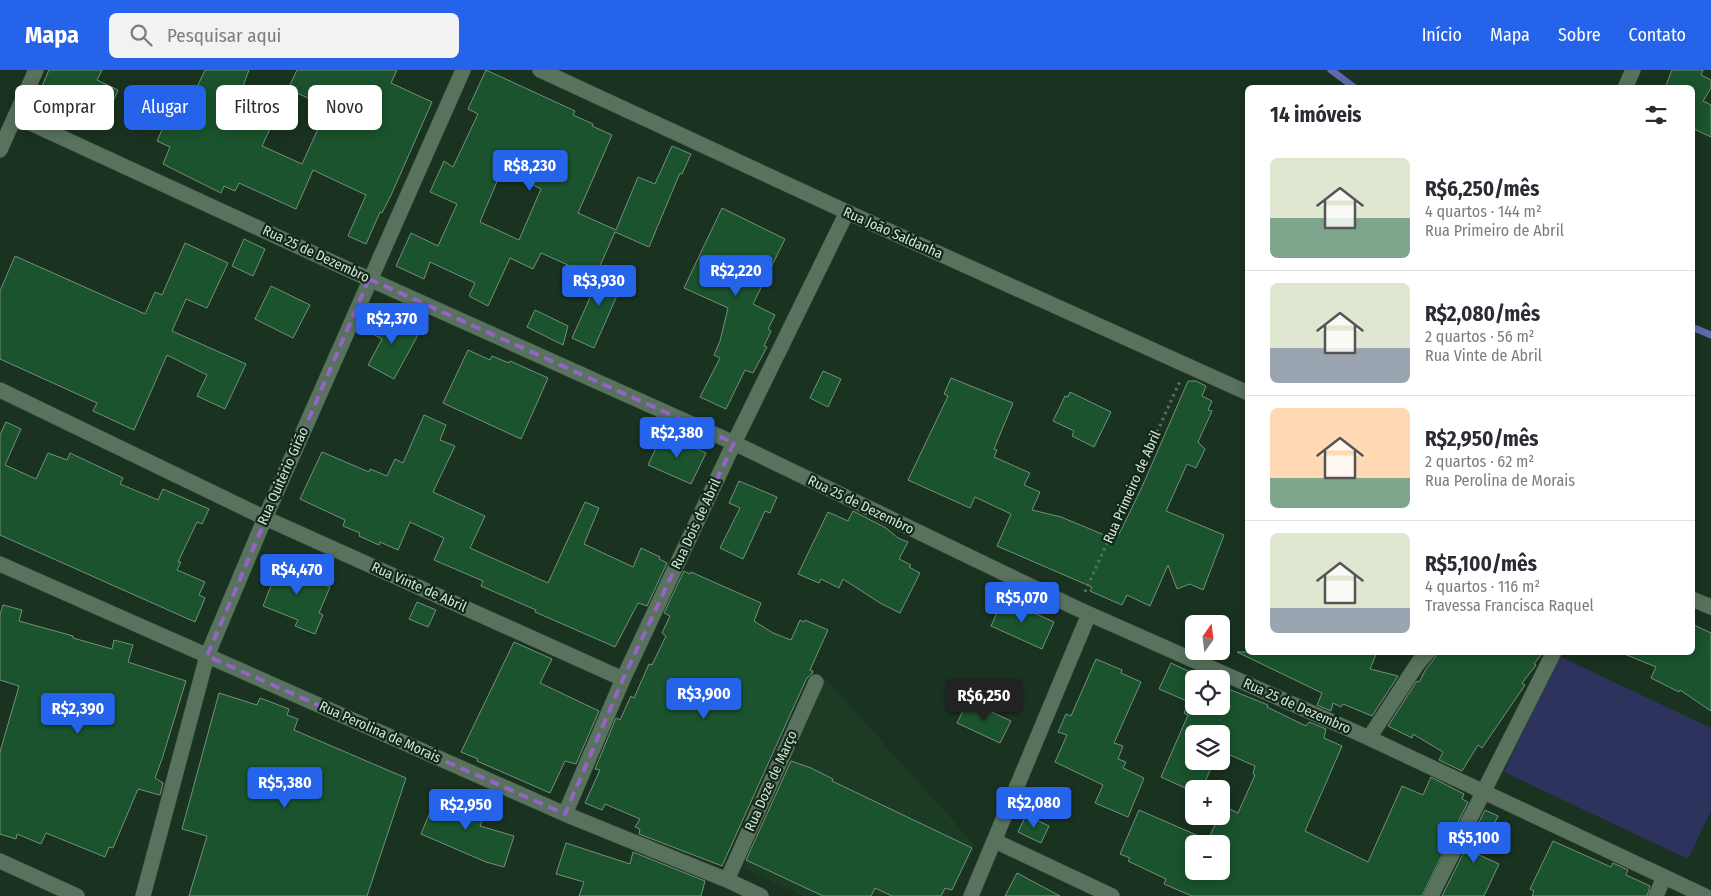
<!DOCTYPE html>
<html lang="pt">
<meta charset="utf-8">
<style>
:root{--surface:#fff;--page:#f2f2f3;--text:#2b2b33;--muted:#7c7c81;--line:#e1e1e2;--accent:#2563eb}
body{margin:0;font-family:"Fira Sans Condensed",sans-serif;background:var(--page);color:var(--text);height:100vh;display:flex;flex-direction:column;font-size:19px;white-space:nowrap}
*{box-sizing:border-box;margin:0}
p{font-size:16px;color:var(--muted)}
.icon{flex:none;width:28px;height:28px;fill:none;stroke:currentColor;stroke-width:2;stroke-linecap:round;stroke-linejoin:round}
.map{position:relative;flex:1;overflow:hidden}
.details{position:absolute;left:1245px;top:15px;width:450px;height:570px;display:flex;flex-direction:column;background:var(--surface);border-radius:8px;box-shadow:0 2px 12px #0003}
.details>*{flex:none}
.banner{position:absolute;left:15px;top:15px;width:475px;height:45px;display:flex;gap:10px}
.needle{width:32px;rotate:14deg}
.buttons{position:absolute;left:1185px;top:545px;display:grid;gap:10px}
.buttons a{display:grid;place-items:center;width:45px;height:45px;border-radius:8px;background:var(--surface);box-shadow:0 2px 12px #0003;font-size:25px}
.price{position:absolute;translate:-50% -42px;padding:0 11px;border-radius:5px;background:var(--accent);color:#fff;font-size:16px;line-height:32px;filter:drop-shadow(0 1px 2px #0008)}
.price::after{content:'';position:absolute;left:50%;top:30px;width:15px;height:11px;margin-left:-8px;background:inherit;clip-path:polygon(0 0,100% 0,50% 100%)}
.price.on{background:#222;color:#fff}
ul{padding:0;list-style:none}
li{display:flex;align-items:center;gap:15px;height:125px;padding:0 25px}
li+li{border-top:1px solid var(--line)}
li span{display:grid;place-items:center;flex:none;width:140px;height:100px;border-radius:8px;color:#555}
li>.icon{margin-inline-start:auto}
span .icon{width:60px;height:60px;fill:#fffc;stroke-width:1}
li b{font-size:21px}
h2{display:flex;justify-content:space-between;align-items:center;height:60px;padding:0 25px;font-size:21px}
.tag{padding:0 18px;border-radius:8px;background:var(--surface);box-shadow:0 2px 12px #0003;font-size:18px;line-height:45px}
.tag.on{background:var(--accent);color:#fff}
header{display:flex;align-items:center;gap:30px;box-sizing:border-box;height:70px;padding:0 25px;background:var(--accent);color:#fff}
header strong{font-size:24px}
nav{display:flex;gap:28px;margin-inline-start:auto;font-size:18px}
.search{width:350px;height:45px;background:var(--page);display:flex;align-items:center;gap:12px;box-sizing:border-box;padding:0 18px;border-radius:8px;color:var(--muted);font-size:19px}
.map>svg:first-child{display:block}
</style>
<header>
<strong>Mapa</strong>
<div class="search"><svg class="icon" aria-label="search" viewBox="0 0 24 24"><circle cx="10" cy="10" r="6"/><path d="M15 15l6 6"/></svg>Pesquisar aqui</div>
<nav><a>Início</a><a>Mapa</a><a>Sobre</a><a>Contato</a></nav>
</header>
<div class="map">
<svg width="1711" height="826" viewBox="0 0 1711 826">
<rect width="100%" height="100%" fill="#1a3220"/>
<path fill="#1c3b24" d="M 824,607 L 974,774 L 948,826 L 803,826 L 743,798 Z"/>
<path fill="#2e335d" d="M 1559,586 L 1711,658 L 1711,741 L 1688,789 L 1504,702 Z"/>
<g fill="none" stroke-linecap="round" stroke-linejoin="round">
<path stroke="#6068ae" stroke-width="7" d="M 1331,0 L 1355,18
M 1692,257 L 1711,265"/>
</g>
<path fill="#1a532d" stroke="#75907b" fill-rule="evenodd" d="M 49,0 L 102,0 L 97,10 L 118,20 L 103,56 L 90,50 L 85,58 L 80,55 L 79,57 L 34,35 Z
M 205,0 L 249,0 L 236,35 L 256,44 L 253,52 L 270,59 L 262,76 L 302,94 L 328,37 L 288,19 L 297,0 L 397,0 L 391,13 L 432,32 L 392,123 L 382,143 L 380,142 L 366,174 L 348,166 L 366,125 L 313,100 L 296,139 L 239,113 L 235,121 L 224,116 L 221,123 L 163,94 L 170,77 L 157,71 L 178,24 L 191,30 Z
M 486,0 L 575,41 L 573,45 L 593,54 L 592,56 L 612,65 L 578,143 L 616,160 L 638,107 L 655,114 L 672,76 L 691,84 L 682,104 L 680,103 L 649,177 L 615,162 L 595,207 L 541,183 L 533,199 L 510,188 L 488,236 L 469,226 L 475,213 L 430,192 L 424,209 L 396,196 L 411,163 L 438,176 L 457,134 L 430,122 L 444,91 L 453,97 L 478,44 L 468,39 ZM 505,101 L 541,119 L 519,170 L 480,152 L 501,102 L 504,103 Z
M 1672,0 L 1703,0 L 1701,5 L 1711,10 L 1711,18 L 1703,31 L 1711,35 L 1711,67 L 1692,58 L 1692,18 L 1665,18 Z
M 722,138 L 785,169 L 753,234 L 775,245 L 768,259 L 771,261 L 764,276 L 767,277 L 753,303 L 745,300 L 726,339 L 700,327 L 720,288 L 714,285 L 720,271 L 728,238 L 684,218 Z
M 244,169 L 265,179 L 253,206 L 232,196 Z
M 185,173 L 228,193 L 207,238 L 186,229 L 172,261 L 246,294 L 225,339 L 197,326 L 207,305 L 167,285 L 134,360 L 93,341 L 97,333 L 0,289 L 0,221 L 15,186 L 145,244 L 155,222 L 162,225 Z
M 604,196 L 626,205 L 594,278 L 572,268 Z
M 271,216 L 310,235 L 293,268 L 255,249 Z
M 535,240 L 568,256 L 563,275 L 527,257 Z
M 380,243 L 419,263 L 394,309 L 368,295 L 382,269 L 371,263 Z
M 468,280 L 490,290 L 492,286 L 509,293 L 510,291 L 548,308 L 521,369 L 443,333 Z
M 823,301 L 841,309 L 828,337 L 810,328 Z
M 951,308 L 1013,333 L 994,379 L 997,380 L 994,387 L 1030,403 L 1024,415 L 1040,422 L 1032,440 L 1061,447 L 1114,469 L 1117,463 L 1119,464 L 1142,417 L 1188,311 L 1196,311 L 1206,316 L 1202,326 L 1212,331 L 1208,340 L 1212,341 L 1198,372 L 1205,379 L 1196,398 L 1187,394 L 1166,441 L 1224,465 L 1203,520 L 1190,514 L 1177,519 L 1168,495 L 1150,536 L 1127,525 L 1122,535 L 1090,521 L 1092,517 L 997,476 L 1011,444 L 975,427 L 970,438 L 908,410 L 948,326 L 944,324 Z
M 1070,322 L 1111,342 L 1094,377 L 1072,366 L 1074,361 L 1053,351 L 1065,326 L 1068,327 Z
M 424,345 L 446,355 L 440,370 L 455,376 L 433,422 L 485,446 L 470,478 L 548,513 L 585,432 L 599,438 L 584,474 L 633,497 L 641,478 L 660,487 L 659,489 L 667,493 L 647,536 L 638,533 L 615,577 L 535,542 L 536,540 L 481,516 L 483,511 L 434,490 L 444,468 L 410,452 L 398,480 L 380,472 L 379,475 L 359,466 L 360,463 L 343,456 L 345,450 L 300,429 L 322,382 L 369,402 L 370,399 L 387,406 L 395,389 L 403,393 Z
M 6,352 L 21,359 L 5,395 L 36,409 L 48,383 L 67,390 L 70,383 L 123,408 L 120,414 L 158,430 L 163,419 L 209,439 L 202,454 L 197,452 L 178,492 L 181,492 L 177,500 L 205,512 L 199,525 L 205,528 L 195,552 L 0,465 L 0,365 Z
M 663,363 L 706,383 L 691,414 L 648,395 Z
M 739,411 L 777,427 L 770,443 L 765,441 L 743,489 L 720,478 L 740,438 L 729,433 Z
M 853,441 L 886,458 L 898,468 L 908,472 L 899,489 L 911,495 L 909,497 L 920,503 L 900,543 L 880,533 L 843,509 L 839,518 L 821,509 L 819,513 L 798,504 L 828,442 L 848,451 Z
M 282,488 L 302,496 L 299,503 L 330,517 L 319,543 L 323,545 L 315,564 L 295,556 L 298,550 L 263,536 Z
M 684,501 L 690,504 L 691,502 L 761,533 L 754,551 L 773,563 L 791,570 L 800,550 L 804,552 L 805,550 L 828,560 L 810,600 L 813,601 L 812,604 L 807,608 L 795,634 L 722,796 L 639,764 L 640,759 L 635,757 L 640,749 L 605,734 L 602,740 L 585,733 L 600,700 L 595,699 L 616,648 L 620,650 L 631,626 L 634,628 L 649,594 L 652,595 L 666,566 L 662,563 L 670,546 L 664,543 Z
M 1003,529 L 1054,552 L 1042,579 L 991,556 Z
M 417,532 L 436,540 L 428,557 L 409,549 Z
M 3,535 L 22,540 L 19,551 L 73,566 L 73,568 L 112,579 L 114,570 L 133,575 L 128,592 L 186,611 L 162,689 L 155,708 L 163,713 L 160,725 L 138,719 L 113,778 L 109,777 L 105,787 L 46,763 L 41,774 L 17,764 L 16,769 L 0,764 L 0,682 L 19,616 L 0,610 L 0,545 Z
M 1692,554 L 1711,563 L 1711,641 L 1680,620 L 1679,622 L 1651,608 L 1656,597 L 1622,583 L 1692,582 Z
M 514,572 L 552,589 L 540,613 L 599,641 L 576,694 L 565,691 L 550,723 L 477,691 L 478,689 L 461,682 Z
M 1237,582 L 1377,582 L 1370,599 L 1398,606 L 1372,646 L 1343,634 L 1341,637 L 1333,633 L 1331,641 L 1317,635 L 1322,623 Z
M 1437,582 L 1543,582 L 1534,594 L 1536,595 L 1522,613 L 1525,615 L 1482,678 L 1478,675 L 1462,701 L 1439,690 L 1443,682 L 1413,664 L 1412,668 L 1388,656 L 1417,611 L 1419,612 L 1426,599 L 1435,588 Z
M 1096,589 L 1122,600 L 1121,603 L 1141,612 L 1114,673 L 1123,676 L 1118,689 L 1126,692 L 1123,698 L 1144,708 L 1128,747 L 1095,733 L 1103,715 L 1055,692 L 1067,665 L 1058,662 L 1066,644 L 1071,646 Z
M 1171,593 L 1205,609 L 1194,609 L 1194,636 L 1221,636 L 1221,616 L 1268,635 L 1267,637 L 1306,656 L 1309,652 L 1326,659 L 1324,668 L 1342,676 L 1305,761 L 1368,792 L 1402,716 L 1423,725 L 1431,707 L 1464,724 L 1462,729 L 1468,732 L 1422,826 L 1192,826 L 1164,814 L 1166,809 L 1128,791 L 1130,788 L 1120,784 L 1139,740 L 1208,770 L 1219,746 L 1221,746 L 1223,736 L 1238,743 L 1255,705 L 1253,704 L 1255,696 L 1221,681 L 1221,664 L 1194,664 L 1194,691 L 1214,691 L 1202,719 L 1194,719 L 1194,722 L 1161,707 L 1188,645 L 1184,643 L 1189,632 L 1159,619 ZM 1194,774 L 1221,774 L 1221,801 L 1194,801 Z
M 219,623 L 257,635 L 260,628 L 289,639 L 287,645 L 298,649 L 294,660 L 406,708 L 367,826 L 189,826 L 207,766 L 182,759 Z
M 968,631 L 1011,651 L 1000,673 L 957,653 Z
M 791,691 L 811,698 L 833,709 L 832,711 L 972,778 L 952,820 L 945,818 L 941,826 L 892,826 L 875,818 L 871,826 L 823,826 L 746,790 Z
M 438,723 L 485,743 L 480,756 L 514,766 L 504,797 L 486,792 L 421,764 Z
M 1485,740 L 1498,746 L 1479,785 L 1499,794 L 1484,826 L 1442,826 Z
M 1026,745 L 1049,756 L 1041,773 L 1018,762 Z
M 1553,771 L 1611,797 L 1613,793 L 1628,800 L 1626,805 L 1650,816 L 1647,826 L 1532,826 L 1534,821 L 1530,819 Z
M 566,773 L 630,794 L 633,782 L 705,811 L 701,826 L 579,826 L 584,812 L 556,804 Z
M 1017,803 L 1060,826 L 1005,826 Z"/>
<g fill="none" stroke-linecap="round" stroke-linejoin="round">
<defs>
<path id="minor" d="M 540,0 L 847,142 L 1248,323
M 1625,18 L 1633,0
M 15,46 L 369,209 L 734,373 L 1078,539 L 1369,668 L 1705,826
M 0,80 L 36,0
M 0,320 L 265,448 L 623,609
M 0,494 L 565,744 L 727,810 L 761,826
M 1692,529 L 1711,537
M 1369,668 L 1418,593 L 1428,582
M 565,744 L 623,609 L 734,373 L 847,142
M 995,771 L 1112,826
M 0,791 L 77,826
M 727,810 L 816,612
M 143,826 L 207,586 L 265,448 L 463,0
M 971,826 L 1089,544
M 1431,826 L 1554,582
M 1656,826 L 1664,807"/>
</defs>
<use href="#minor" stroke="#3a4e3f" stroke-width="16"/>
<path stroke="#5b7060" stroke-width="3" stroke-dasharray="2.5 4" stroke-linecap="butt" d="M 1085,522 L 1180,311"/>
<use href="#minor" stroke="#58725d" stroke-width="15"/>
</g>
<path fill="none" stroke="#9663c6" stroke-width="4" stroke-dasharray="10 6" stroke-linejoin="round" d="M 369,209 L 734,373 L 623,609 L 565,744 L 207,586 Z"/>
<g text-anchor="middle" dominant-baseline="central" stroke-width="4.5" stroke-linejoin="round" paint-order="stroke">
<g font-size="14" fill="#d5e3d7" stroke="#102817">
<text transform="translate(893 163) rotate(24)">Rua João Saldanha</text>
<text transform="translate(316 184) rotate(25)">Rua 25 de Dezembro</text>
<text transform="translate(283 406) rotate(-66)">Rua Quitério Girão</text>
<text transform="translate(1132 417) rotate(-66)">Rua Primeiro de Abril</text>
<text transform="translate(861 435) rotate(26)">Rua 25 de Dezembro</text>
<text transform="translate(696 454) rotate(-65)">Rua Dois de Abril</text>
<text transform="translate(419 517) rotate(24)">Rua Vinte de Abril</text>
<text transform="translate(1297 636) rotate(24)">Rua 25 de Dezembro</text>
<text transform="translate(380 662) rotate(24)">Rua Perolina de Morais</text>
<text transform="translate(771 711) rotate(-66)">Rua Doze de Março</text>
</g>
</g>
</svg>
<div class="buttons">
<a><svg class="needle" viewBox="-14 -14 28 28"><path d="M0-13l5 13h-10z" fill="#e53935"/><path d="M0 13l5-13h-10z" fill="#7c7c81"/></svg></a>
<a><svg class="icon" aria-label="locate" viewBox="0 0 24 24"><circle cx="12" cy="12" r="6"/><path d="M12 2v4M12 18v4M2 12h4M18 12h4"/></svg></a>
<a><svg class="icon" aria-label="layers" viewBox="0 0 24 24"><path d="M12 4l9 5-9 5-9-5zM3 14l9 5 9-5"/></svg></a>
<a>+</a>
<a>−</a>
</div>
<b class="price" style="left:530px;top:122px">R$8,230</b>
<b class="price" style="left:736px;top:227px">R$2,220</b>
<b class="price" style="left:599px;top:237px">R$3,930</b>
<b class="price" style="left:392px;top:275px">R$2,370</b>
<b class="price" style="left:677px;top:389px">R$2,380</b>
<b class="price" style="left:297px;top:526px">R$4,470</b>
<b class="price" style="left:1022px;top:554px">R$5,070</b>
<b class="price" style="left:704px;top:650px">R$3,900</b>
<b class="price on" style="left:984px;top:652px">R$6,250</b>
<b class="price" style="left:78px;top:665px">R$2,390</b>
<b class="price" style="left:285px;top:739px">R$5,380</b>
<b class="price" style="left:1034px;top:759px">R$2,080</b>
<b class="price" style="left:466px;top:761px">R$2,950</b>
<b class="price" style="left:1474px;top:794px">R$5,100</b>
<div class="banner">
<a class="tag">Comprar</a>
<a class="tag on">Alugar</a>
<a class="tag">Filtros</a>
<a class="tag">Novo</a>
</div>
<section class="details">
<h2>14 imóveis<svg class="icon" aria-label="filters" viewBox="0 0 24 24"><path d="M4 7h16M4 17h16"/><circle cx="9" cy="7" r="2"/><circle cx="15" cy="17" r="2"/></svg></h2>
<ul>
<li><span style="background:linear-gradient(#dfe7d0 60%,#7fa58c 0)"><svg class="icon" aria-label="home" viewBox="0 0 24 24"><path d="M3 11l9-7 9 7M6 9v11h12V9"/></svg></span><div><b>R$6,250/mês</b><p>4 quartos · 144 m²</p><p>Rua Primeiro de Abril</p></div></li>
<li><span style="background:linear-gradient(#dfe7d0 65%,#9aa5b1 0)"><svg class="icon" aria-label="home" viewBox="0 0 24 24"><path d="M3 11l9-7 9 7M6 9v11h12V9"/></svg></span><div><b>R$2,080/mês</b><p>2 quartos · 56 m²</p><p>Rua Vinte de Abril</p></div></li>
<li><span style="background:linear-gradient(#ffd9b3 70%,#7fa58c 0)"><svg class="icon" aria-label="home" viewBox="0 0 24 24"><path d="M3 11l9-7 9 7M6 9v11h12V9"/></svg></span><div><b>R$2,950/mês</b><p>2 quartos · 62 m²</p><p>Rua Perolina de Morais</p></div></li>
<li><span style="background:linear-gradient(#dfe7d0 75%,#9aa5b1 0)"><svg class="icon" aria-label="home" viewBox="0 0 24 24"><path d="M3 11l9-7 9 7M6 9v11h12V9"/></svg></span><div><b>R$5,100/mês</b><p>4 quartos · 116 m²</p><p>Travessa Francisca Raquel</p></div></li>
</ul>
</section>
</div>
